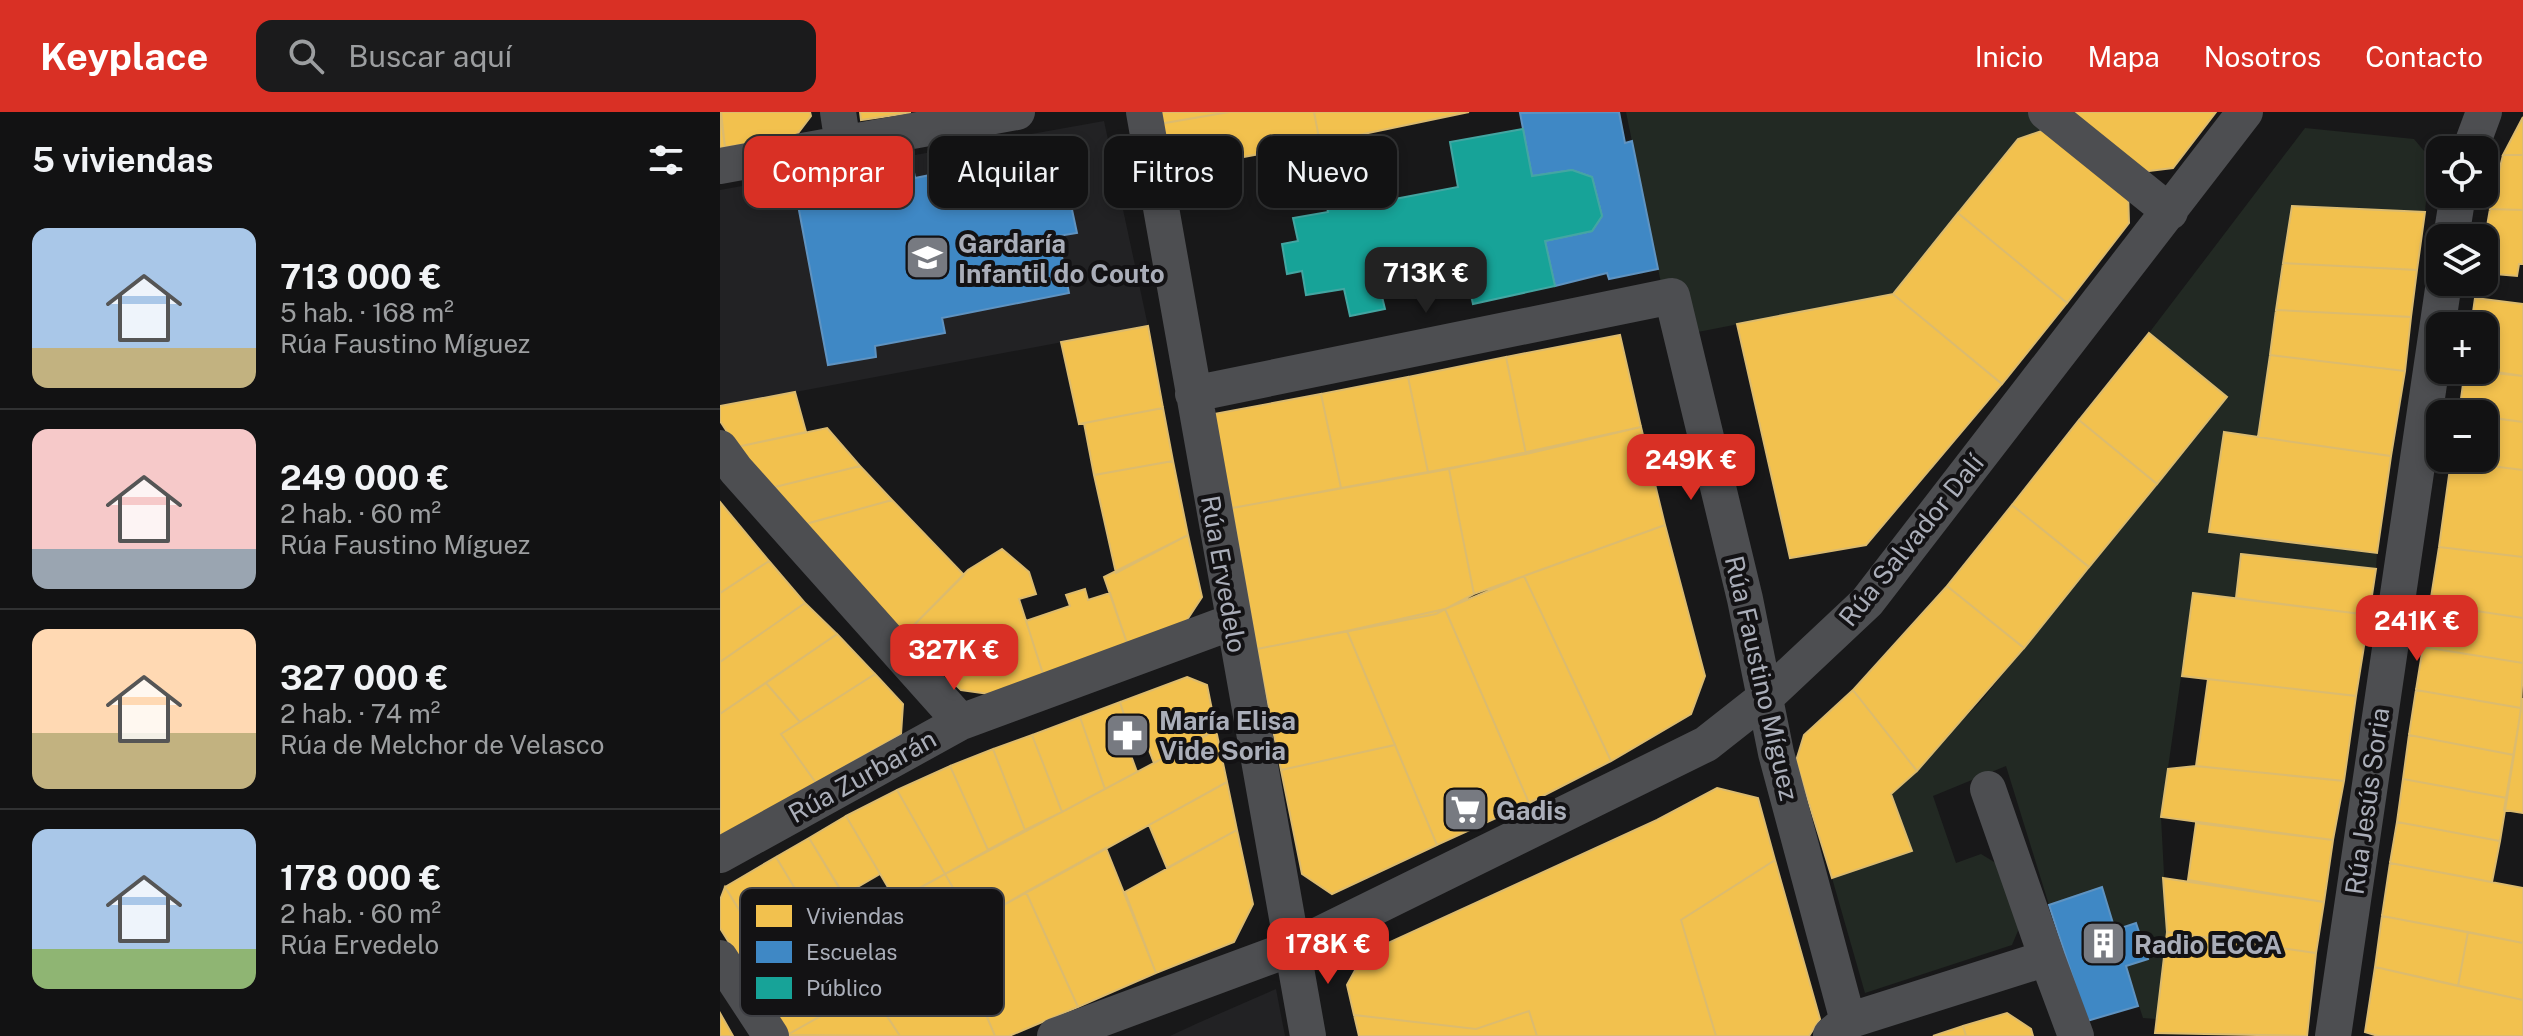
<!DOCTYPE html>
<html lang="es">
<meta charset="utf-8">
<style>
:root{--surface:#121213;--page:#1b1b1c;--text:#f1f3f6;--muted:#9c9ea0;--line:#313233;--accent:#d93025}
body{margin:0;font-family:"Public Sans",sans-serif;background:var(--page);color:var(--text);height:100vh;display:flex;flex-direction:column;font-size:30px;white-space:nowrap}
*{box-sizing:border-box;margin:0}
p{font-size:26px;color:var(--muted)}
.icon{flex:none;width:44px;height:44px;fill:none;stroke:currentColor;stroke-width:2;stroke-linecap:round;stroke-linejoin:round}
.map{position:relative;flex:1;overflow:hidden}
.details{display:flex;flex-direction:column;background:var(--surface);width:720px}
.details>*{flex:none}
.hud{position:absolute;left:24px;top:24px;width:760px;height:72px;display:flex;gap:16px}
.controls{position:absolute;left:1706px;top:24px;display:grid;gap:16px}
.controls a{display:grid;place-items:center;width:72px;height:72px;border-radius:16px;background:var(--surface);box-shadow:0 4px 12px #0003,0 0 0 2px var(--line);font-size:40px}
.price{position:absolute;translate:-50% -68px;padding:0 18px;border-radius:16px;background:var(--accent);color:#fff;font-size:26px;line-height:52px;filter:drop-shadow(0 2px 4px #0008)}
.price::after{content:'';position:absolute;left:50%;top:48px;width:24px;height:18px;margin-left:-12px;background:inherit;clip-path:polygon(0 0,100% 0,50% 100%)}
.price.active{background:#222;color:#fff}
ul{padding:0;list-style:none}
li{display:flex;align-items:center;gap:24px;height:200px;padding:0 32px}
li+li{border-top:2px solid var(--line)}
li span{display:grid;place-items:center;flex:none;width:224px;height:160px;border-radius:16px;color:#555}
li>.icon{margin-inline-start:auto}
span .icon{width:96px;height:96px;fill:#fffc;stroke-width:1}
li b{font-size:34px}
h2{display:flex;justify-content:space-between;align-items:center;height:96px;padding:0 32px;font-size:34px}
.tag{padding:0 28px;border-radius:16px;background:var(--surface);box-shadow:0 4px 12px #0003,0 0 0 2px var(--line);font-size:28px;line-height:72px}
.tag.active{background:var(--accent);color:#fff}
header{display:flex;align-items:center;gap:48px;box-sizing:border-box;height:112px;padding:0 40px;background:var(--accent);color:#fff}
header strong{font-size:38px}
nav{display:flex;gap:44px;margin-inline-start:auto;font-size:28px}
.search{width:560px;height:72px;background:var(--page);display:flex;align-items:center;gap:20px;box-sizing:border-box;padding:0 28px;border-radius:16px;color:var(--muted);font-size:30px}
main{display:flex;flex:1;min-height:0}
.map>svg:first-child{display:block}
</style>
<header>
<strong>Keyplace</strong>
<div class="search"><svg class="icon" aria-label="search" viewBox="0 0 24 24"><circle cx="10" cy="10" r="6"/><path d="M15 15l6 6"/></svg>Buscar aquí</div>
<nav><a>Inicio</a><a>Mapa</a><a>Nosotros</a><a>Contacto</a></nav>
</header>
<main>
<section class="details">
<h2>5 viviendas<svg class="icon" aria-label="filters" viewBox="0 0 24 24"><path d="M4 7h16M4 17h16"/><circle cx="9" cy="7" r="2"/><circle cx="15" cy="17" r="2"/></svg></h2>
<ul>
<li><span style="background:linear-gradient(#a9c7e8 75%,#c2b280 0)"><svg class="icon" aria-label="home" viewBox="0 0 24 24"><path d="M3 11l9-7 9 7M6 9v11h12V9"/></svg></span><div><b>713 000 €</b><p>5 hab. · 168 m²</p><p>Rúa Faustino Míguez</p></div></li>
<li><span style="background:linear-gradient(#f6c9c9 75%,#9aa5b1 0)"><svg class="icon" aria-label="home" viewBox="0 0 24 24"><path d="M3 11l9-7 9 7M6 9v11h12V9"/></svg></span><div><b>249 000 €</b><p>2 hab. · 60 m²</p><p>Rúa Faustino Míguez</p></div></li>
<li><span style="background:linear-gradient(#ffd9b3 65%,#c2b280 0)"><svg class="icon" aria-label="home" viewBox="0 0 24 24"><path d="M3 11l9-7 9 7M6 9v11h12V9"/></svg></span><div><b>327 000 €</b><p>2 hab. · 74 m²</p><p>Rúa de Melchor de Velasco</p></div></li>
<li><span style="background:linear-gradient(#a9c7e8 75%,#8fb573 0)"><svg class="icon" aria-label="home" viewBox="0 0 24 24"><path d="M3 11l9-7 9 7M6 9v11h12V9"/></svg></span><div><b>178 000 €</b><p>2 hab. · 60 m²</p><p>Rúa Ervedelo</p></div></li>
</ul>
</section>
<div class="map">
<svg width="1803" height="924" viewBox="0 0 1803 924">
<rect width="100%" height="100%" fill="#181819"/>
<path fill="#222224" d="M 384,9 L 428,214 L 0,294 L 0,78 Z
M 556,877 L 565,924 L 450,924 L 478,911 Z"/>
<path fill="#222923" d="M 906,0 L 1311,0 L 1330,16 L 1298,27 L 1173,182 L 952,225 Z
M 1585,16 L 1694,27 L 1710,46 L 1705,100 L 1572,94 L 1538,325 L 1504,321 L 1489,420 L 1657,441 L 1656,457 L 1516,486 L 1473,481 L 1441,705 L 1447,820 L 1437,907 L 1423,906 L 1406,854 L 1428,846 L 1416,811 L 1395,818 L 1382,775 L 1329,793 L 1286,654 L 1213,684 L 1236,751 L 1261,742 L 1279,753 L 1300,814 L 1292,833 L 1145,881 L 1112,766 L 1191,739 L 1171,682 L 1261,589 L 1507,285 L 1429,221 Z"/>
<path fill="#f2c14e" stroke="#dcbb6e" stroke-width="2" d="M 0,0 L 5,35 L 0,36 Z
M 1,0 L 90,0 L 91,4 L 75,25 L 5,35 Z
M 140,0 L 190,0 L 190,1 L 141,8 Z
M 437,0 L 509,0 L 439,12 Z
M 509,0 L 594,0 L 600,31 L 448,59 L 439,12 Z
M 594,0 L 749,0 L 600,31 Z
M 1353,0 L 1496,0 L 1453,56 L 1421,60 Z
M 1803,5 L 1803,43 L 1783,43 Z
M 1330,16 L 1408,78 L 1409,111 L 1347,191 L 1238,101 L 1298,27 Z
M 1783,43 L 1803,43 L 1803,98 L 1770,97 Z
M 1572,94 L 1705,100 L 1697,158 L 1563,151 Z
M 1770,97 L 1803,98 L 1803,152 L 1799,152 L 1797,164 L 1764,161 L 1764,131 Z
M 1238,101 L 1347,191 L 1282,272 L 1173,182 Z
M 1563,151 L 1697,158 L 1691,205 L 1556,198 Z
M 1173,182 L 1282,272 L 1146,433 L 1070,446 L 1017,212 Z
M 1755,186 L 1803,192 L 1803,264 L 1763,258 L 1764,214 L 1751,214 Z
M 1556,198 L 1691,205 L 1685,259 L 1550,243 Z
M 428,214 L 443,296 L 359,312 L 341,230 Z
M 1429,221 L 1507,285 L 1437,372 L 1359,308 Z
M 900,223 L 921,315 L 806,342 L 786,245 Z
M 1550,243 L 1685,259 L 1671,344 L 1538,325 Z
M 786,245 L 806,342 L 708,360 L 688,265 Z
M 1745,258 L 1803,264 L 1803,310 L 1739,301 Z
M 688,265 L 708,360 L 621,376 L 601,282 Z
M 75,280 L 86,320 L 17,335 L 0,309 L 0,294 Z
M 601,282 L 621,376 L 512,396 L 494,302 Z
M 443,296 L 453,349 L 374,363 L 364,311 Z
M 1764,305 L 1803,310 L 1803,358 L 1731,349 L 1764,346 Z
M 1359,308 L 1437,372 L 1369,455 L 1292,393 Z
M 921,315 L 945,413 L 754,482 L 729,357 Z
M 107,316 L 140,354 L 51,376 L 17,335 Z
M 1504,320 L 1671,344 L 1657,441 L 1489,420 Z
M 453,349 L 468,423 L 396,461 L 374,363 Z
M 1731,349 L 1803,358 L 1803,445 L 1719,435 Z
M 140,354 L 172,388 L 82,413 L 51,376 Z
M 729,357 L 754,482 L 716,502 L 537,537 L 512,396 Z
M 172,388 L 244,463 L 184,523 L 82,413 Z
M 0,390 L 49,449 L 0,481 Z
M 1292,393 L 1369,455 L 1304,536 L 1227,474 Z
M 945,413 L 985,564 L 971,602 L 891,649 L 804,464 Z
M 468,423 L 482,485 L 463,514 L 408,534 L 384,465 Z
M 1719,435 L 1803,445 L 1803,506 L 1710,492 Z
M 282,437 L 309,460 L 316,482 L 299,487 L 323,562 L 269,582 L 241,578 L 184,523 L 248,458 Z
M 1521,442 L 1656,457 L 1649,503 L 1516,486 Z
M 49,449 L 85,491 L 0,550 L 0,481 Z
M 804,464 L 891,649 L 809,691 L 725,497 Z
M 1227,474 L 1304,536 L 1197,659 L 1133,578 Z
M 365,477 L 368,488 L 390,481 L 408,534 L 323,562 L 306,509 L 350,494 L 346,483 Z
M 1473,481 L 1649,503 L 1636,584 L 1462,564 Z
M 85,491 L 117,522 L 0,602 L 0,550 Z
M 1710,492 L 1803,506 L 1803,551 L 1703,535 Z
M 725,497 L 809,691 L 717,733 L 627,519 Z
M 627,519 L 675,633 L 561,658 L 537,537 Z
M 117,522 L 155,562 L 80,610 L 46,571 Z
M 1703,535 L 1803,551 L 1801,596 L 1696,578 Z
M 155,562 L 183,592 L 181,622 L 96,671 L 61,622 Z
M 467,565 L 487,573 L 496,618 L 434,651 L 422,620 L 411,625 L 400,590 Z
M 1488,567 L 1636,584 L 1624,669 L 1476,654 Z
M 46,571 L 80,610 L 61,622 L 96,671 L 0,727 L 0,602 Z
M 1133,578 L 1197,659 L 1171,682 L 1192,739 L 1112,766 L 1076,649 L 1084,623 Z
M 1696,578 L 1801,596 L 1794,643 L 1689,623 Z
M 1803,586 L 1803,701 L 1784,698 Z
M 400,590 L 411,625 L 405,627 L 417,660 L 385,677 L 360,605 Z
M 360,605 L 385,677 L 342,700 L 312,623 Z
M 496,618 L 507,670 L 253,810 L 225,762 Z
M 312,623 L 342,700 L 305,718 L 273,637 Z
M 1689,623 L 1794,643 L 1787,686 L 1683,667 Z
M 675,633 L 717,733 L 612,782 L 582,762 L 561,658 Z
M 273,637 L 305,718 L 268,738 L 230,654 Z
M 230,654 L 268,738 L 225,762 L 177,678 Z
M 1476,654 L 1624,669 L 1613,728 L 1441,705 L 1448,657 Z
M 1683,667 L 1787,686 L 1780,729 L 1677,710 Z
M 507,670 L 517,718 L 447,756 L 429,713 Z
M 997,676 L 1038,686 L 1055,748 L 961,808 L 996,924 L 817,924 L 809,899 L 756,917 L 634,903 L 627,873 L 644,842 L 937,708 Z
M 177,678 L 225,762 L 176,789 L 126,704 Z
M 126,704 L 160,762 L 124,783 L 89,726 Z
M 1677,710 L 1780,729 L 1772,770 L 1670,751 Z
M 1476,711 L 1613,728 L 1604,790 L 1468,768 Z
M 517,718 L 533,792 L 514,830 L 436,861 L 405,780 Z
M 89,726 L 139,809 L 106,828 L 56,745 Z
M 386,736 L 436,861 L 358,895 L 306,780 Z
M 56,745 L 106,828 L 55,856 L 5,775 Z
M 1055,748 L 1100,907 L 1089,924 L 996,924 L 961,808 Z
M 1670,751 L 1803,776 L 1803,831 L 1662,804 Z
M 225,762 L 253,810 L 145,870 L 149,877 L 67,923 L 0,816 L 0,788 L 5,775 L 55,856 Z
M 1443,766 L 1604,790 L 1596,841 L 1447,820 Z
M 306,780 L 358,895 L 289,924 L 275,924 L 232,822 Z
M 1662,804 L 1748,820 L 1738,874 L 1655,855 Z
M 1447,820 L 1596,841 L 1587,924 L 1435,921 Z
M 1748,820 L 1803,831 L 1803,888 L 1738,874 Z
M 232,822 L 275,924 L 180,924 L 145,870 Z
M 1655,855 L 1803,888 L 1803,924 L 1658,924 L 1645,920 Z
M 149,877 L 180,924 L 67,923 Z
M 809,899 L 817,924 L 639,924 L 634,903 L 756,917 Z
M 0,901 L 13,924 L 0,924 Z
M 1287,901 L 1311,917 L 1313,924 L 1246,924 L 1243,914 Z
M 1243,914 L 1246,924 L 1213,924 Z"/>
<path fill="#3f88c5" stroke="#5f93c1" stroke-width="2" d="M 899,0 L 905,31 L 912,29 L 938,157 L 889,167 L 887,161 L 835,174 L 825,129 L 872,119 L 882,104 L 872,65 L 852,58 L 812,64 L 800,1 Z
M 324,40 L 334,97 L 351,93 L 357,121 L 338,124 L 349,181 L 222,206 L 225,221 L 155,234 L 156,245 L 108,253 L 75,77 L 193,55 L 195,66 Z
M 1382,775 L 1395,818 L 1416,811 L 1428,847 L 1406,854 L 1418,894 L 1367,909 L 1329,793 Z"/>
<path fill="#17a398" stroke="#43a6a2" stroke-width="2" d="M 803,17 L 812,64 L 852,58 L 872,65 L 882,104 L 872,119 L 825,129 L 835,174 L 753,192 L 743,149 L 658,168 L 665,197 L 630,204 L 624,177 L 586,183 L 582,159 L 567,162 L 562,132 L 578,129 L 573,106 L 608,100 L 601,67 L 636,60 L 643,93 L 738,75 L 730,30 Z"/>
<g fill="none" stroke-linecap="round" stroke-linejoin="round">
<path stroke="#4d4e51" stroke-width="36" d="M 118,0 L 123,33
M 424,0 L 588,924
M 1326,0 L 1450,100
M 1750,38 L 1764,0
M 0,54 L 297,0
M 1731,126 L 1738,82
M 473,282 L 952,184 L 1025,487 L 1056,641 L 1128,909
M 0,336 L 16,358 L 241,610
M 1268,677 L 1327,846
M 0,743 L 241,610 L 512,510
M 0,846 L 51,924
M 1111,923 L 1128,909 L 1327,846 L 1356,924
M 335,924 L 570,837 L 986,632 L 1047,584 L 1147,490 L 1525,0
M 1613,924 L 1724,170"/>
</g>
<defs>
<symbol id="school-square" viewBox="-11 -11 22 22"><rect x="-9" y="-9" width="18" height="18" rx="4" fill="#777a81" stroke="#131214"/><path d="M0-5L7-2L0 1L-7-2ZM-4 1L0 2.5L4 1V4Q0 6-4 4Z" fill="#fff"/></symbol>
<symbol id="pharmacy-square" viewBox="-11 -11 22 22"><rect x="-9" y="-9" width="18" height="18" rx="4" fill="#777a81" stroke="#131214"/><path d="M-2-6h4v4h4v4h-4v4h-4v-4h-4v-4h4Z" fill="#fff"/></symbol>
<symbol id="supermarket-square" viewBox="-11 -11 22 22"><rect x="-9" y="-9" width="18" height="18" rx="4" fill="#777a81" stroke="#131214"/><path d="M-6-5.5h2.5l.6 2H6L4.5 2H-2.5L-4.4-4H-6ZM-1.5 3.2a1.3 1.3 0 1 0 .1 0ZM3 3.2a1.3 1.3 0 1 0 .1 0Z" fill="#fff"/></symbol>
<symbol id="building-square" viewBox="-11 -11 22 22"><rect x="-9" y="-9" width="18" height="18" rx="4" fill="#777a81" stroke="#131214"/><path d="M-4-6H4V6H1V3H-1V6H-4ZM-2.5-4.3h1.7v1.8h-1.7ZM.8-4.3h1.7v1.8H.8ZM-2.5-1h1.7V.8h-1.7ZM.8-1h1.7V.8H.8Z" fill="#fff"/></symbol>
</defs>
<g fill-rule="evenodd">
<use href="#school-square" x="182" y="120" width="51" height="51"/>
<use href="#pharmacy-square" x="382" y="598" width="51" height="51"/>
<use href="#supermarket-square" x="720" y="672" width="51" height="51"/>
<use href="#building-square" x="1358" y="806" width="51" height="51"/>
</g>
<g text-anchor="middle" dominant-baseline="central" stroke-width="8" stroke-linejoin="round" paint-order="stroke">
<g font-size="26" font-weight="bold" fill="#aaaeb9" stroke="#131214" text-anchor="start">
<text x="238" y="131">Gardaría<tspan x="238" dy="30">Infantil do Couto</tspan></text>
<text x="439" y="608">María Elisa<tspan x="439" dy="30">Vide Soria</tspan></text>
<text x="776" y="698">Gadis</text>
<text x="1414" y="832">Radio ECCA</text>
</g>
<g font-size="26" fill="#aaaeb9" stroke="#131214">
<text transform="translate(1191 428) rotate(-51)">Rúa Salvador Dalí</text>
<text transform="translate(504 462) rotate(80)">Rúa Ervedelo</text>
<text transform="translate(1042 566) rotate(77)">Rúa Faustino Míguez</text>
<text transform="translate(142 664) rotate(-29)">Rúa Zurbarán</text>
<text transform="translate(1647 689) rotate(-82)">Rúa Jesús Soria</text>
</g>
</g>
<rect x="20" y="776" width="264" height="128" rx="12" fill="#131214" stroke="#404146" stroke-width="2"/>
<rect x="36" y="793" width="36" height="22" fill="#f2c14e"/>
<rect x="36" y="829" width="36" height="22" fill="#3f88c5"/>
<rect x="36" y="865" width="36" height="22" fill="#17a398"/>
<g font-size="22" fill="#aaaeb9">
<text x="86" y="812">Viviendas</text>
<text x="86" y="848">Escuelas</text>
<text x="86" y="884">Público</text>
</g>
</svg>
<div class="controls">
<a><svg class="icon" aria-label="locate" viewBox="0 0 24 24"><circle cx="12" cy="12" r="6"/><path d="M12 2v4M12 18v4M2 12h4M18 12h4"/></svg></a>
<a><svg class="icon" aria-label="layers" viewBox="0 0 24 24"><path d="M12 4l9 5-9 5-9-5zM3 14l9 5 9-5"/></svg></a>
<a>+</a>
<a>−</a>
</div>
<b class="price active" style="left:706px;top:203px">713K €</b>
<b class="price" style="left:971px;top:390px">249K €</b>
<b class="price" style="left:1697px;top:551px">241K €</b>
<b class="price" style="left:234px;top:580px">327K €</b>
<b class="price" style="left:608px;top:874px">178K €</b>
<div class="hud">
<a class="tag active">Comprar</a>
<a class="tag">Alquilar</a>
<a class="tag">Filtros</a>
<a class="tag">Nuevo</a>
</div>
</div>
</main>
